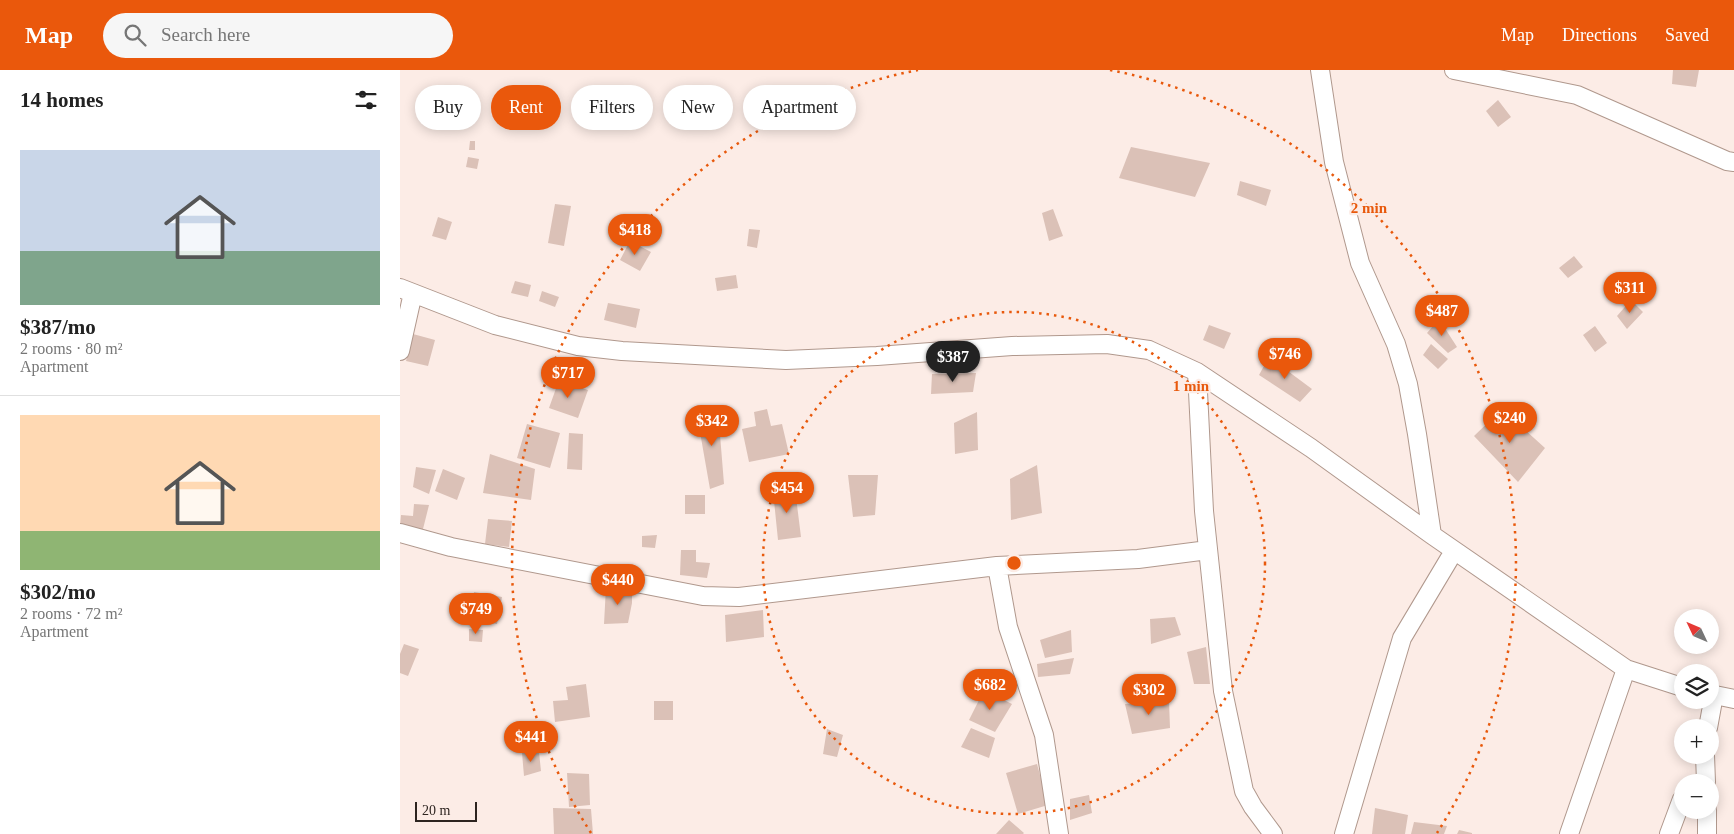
<!DOCTYPE html>
<meta charset="utf-8">
<style>
:root{--surface:#fff;--page:#f6f6f6;--text:#222;--muted:#767676;--line:#e0e0e0;--accent:#ea580c}
body{margin:0;font-family:"Times New Roman",serif;background:var(--page);color:var(--text);height:100vh;display:flex;flex-direction:column;font-size:19px;white-space:nowrap}
*{box-sizing:border-box;margin:0}
p{font-size:16px;color:var(--muted)}
.icon{flex:none;width:28px;height:28px;fill:none;stroke:currentColor;stroke-width:2;stroke-linecap:round;stroke-linejoin:round}
.map{position:relative;flex:1;overflow:hidden}
.panel{display:flex;flex-direction:column;background:var(--surface);width:400px}
.panel>*{flex:none}
.top-card{position:absolute;left:15px;top:15px;width:475px;height:45px;display:flex;gap:10px}
.needle{width:32px;rotate:314deg}
.controls{position:absolute;left:1274px;top:539px;display:grid;gap:10px}
.controls a{display:grid;place-items:center;width:45px;height:45px;border-radius:50%;background:var(--surface);box-shadow:0 2px 12px #0003;font-size:25px}
.scale{position:absolute;left:15px;bottom:12px;width:62px;box-sizing:border-box;padding-left:5px;border:2px solid #2d2420;border-top:0;font-size:14px;line-height:18px;white-space:nowrap;color:#2d2420;-webkit-text-stroke:4px #fcece6;paint-order:stroke}
.price{position:absolute;translate:-50% -42px;padding:0 11px;border-radius:18px;background:var(--accent);color:#fff;font-size:16px;line-height:32px;filter:drop-shadow(0 1px 2px #0008)}
.price::after{content:'';position:absolute;left:50%;top:30px;width:15px;height:11px;margin-left:-8px;background:inherit;clip-path:polygon(0 0,100% 0,50% 100%)}
.price.selected{background:#222;color:#fff}
ul{padding:0;list-style:none}
li{display:grid;align-content:center;gap:10px;height:265px;padding:0 20px}
li+li{border-top:1px solid var(--line)}
li span{display:grid;place-items:center;height:155px;border-radius:0px;color:#555}
li>.icon{margin-inline-start:auto}
span .icon{width:90px;height:90px;fill:#fffc;stroke-width:1}
li b{font-size:21px}
h2{display:flex;justify-content:space-between;align-items:center;height:60px;padding:0 20px;font-size:21px}
.tag{padding:0 18px;border-radius:22px;background:var(--surface);box-shadow:0 2px 12px #0003;font-size:18px;line-height:45px}
.tag.selected{background:var(--accent);color:#fff}
header{display:flex;align-items:center;gap:30px;box-sizing:border-box;height:70px;padding:0 25px;background:var(--accent);color:#fff}
header strong{font-size:24px}
nav{display:flex;gap:28px;margin-inline-start:auto;font-size:18px}
.search{width:350px;height:45px;background:var(--page);display:flex;align-items:center;gap:12px;box-sizing:border-box;padding:0 18px;border-radius:28px;color:var(--muted);font-size:19px}
main{display:flex;flex:1;min-height:0}
.map>svg:first-child{display:block}
</style>
<header>
<strong>Map</strong>
<div class="search"><svg class="icon" aria-label="search" viewBox="0 0 24 24"><circle cx="10" cy="10" r="6"/><path d="M15 15l6 6"/></svg>Search here</div>
<nav><a>Map</a><a>Directions</a><a>Saved</a></nav>
</header>
<main>
<section class="panel">
<h2>14 homes<svg class="icon" aria-label="filters" viewBox="0 0 24 24"><path d="M4 7h16M4 17h16"/><circle cx="9" cy="7" r="2"/><circle cx="15" cy="17" r="2"/></svg></h2>
<ul>
<li><span style="background:linear-gradient(#c9d6e8 65%,#7fa58c 0)"><svg class="icon" aria-label="home" viewBox="0 0 24 24"><path d="M3 11l9-7 9 7M6 9v11h12V9"/></svg></span><div><b>$387/mo</b><p>2 rooms · 80 m²</p><p>Apartment</p></div></li>
<li><span style="background:linear-gradient(#ffd9b3 75%,#8fb573 0)"><svg class="icon" aria-label="home" viewBox="0 0 24 24"><path d="M3 11l9-7 9 7M6 9v11h12V9"/></svg></span><div><b>$302/mo</b><p>2 rooms · 72 m²</p><p>Apartment</p></div></li>
</ul>
</section>
<div class="map">
<svg width="1334" height="764" viewBox="0 0 1334 764">
<rect width="100%" height="100%" fill="#fcece6"/>
<path fill="#dbc1b7" d="M 1273,0 L 1299,0 L 1296,17 L 1272,14 Z
M 1098,30 L 1111,47 L 1098,57 L 1086,41 Z
M 70,71 L 75,71 L 75,80 L 69,80 Z
M 731,77 L 810,93 L 795,127 L 719,108 Z
M 68,87 L 79,89 L 77,99 L 66,97 Z
M 840,111 L 871,120 L 866,136 L 837,125 Z
M 155,134 L 171,136 L 164,176 L 148,173 Z
M 653,139 L 663,166 L 649,171 L 642,143 Z
M 38,147 L 52,152 L 46,170 L 32,166 Z
M 349,159 L 360,160 L 357,178 L 347,176 Z
M 230,171 L 251,182 L 240,201 L 220,190 Z
M 1174,186 L 1183,197 L 1168,208 L 1159,198 Z
M 336,205 L 338,218 L 317,221 L 315,208 Z
M 115,211 L 131,215 L 128,227 L 111,223 Z
M 142,221 L 159,227 L 155,237 L 139,231 Z
M 1231,230 L 1243,242 L 1227,259 L 1217,246 Z
M 208,233 L 240,239 L 236,258 L 204,250 Z
M 1039,249 L 1057,277 L 1048,283 L 1027,263 Z
M 809,255 L 831,263 L 824,279 L 803,270 Z
M 1195,256 L 1207,273 L 1195,282 L 1183,265 Z
M 13,264 L 35,270 L 28,296 L 6,291 Z
M 1031,274 L 1048,289 L 1038,299 L 1023,285 Z
M 869,287 L 912,319 L 900,332 L 859,305 Z
M 576,303 L 573,322 L 531,324 L 532,304 Z
M 159,310 L 188,320 L 178,348 L 149,338 Z
M 367,339 L 371,356 L 382,354 L 389,384 L 349,392 L 342,359 L 356,356 L 354,342 Z
M 1102,339 L 1145,378 L 1118,412 L 1074,366 Z
M 318,340 L 324,414 L 310,419 L 297,345 Z
M 577,342 L 578,380 L 555,384 L 554,353 Z
M 127,354 L 160,363 L 150,398 L 117,388 Z
M 169,363 L 183,364 L 182,400 L 167,399 Z
M 90,384 L 135,399 L 131,430 L 83,423 Z
M 637,395 L 642,443 L 611,450 L 610,409 Z
M 16,397 L 36,400 L 29,424 L 13,417 Z
M 43,399 L 65,408 L 57,430 L 35,421 Z
M 448,405 L 478,405 L 475,445 L 453,447 Z
M 395,419 L 401,467 L 378,470 L 373,421 Z
M 285,425 L 305,425 L 305,444 L 285,444 Z
M 14,434 L 29,435 L 22,463 L 0,456 L 1,445 L 13,446 Z
M 88,449 L 112,451 L 109,477 L 85,474 Z
M 257,465 L 255,478 L 242,477 L 242,466 Z
M 281,480 L 296,480 L 296,492 L 310,493 L 307,508 L 280,505 Z
M 206,517 L 232,521 L 232,533 L 228,553 L 204,554 Z
M 74,522 L 102,527 L 97,554 L 69,549 Z
M 363,540 L 364,567 L 326,572 L 325,545 Z
M 775,547 L 781,565 L 751,574 L 750,549 Z
M 69,559 L 83,560 L 82,572 L 69,571 Z
M 671,560 L 672,582 L 645,588 L 640,570 Z
M 4,574 L 19,579 L 8,606 L 0,603 L 0,584 Z
M 806,577 L 810,614 L 794,614 L 787,582 Z
M 674,588 L 670,604 L 638,607 L 637,594 Z
M 186,614 L 190,647 L 155,652 L 153,631 L 168,630 L 166,617 Z
M 584,620 L 612,634 L 595,662 L 569,650 Z
M 254,631 L 273,631 L 273,650 L 254,650 Z
M 769,631 L 770,658 L 732,664 L 725,634 Z
M 571,658 L 595,668 L 589,688 L 561,677 Z
M 427,659 L 443,665 L 437,687 L 423,684 Z
M 139,682 L 141,701 L 124,706 L 122,683 Z
M 637,694 L 648,735 L 618,744 L 606,703 Z
M 167,703 L 189,704 L 190,735 L 169,737 Z
M 689,725 L 692,743 L 670,750 L 670,729 Z
M 153,738 L 191,739 L 193,764 L 154,764 Z
M 975,738 L 1008,745 L 1005,764 L 972,764 Z
M 609,750 L 624,763 L 623,764 L 596,764 Z
M 1014,752 L 1047,756 L 1044,764 L 1011,764 Z
M 1059,760 L 1072,763 L 1072,764 L 1057,764 Z"/>
<g fill="none" stroke-linecap="round" stroke-linejoin="round">
<defs>
<path id="street" d="M 920,0 L 934,92 L 960,193 L 996,274 L 1008,314 L 1017,364 L 1032,465
M 1054,0 L 1177,25 L 1327,91 L 1334,92
M 0,218 L 95,255 L 178,276 L 222,281 L 386,290 L 477,286 L 612,276 L 707,274 L 749,280 L 797,302 L 911,378 L 1032,465 L 1226,599 L 1282,617
M 0,281 L 13,223
M 797,302 L 804,441 L 823,621 L 844,721 L 853,737 L 873,764
M 0,463 L 51,477 L 303,526 L 339,527 L 597,496 L 738,489 L 808,480
M 597,496 L 608,557 L 644,665 L 659,764
M 1310,624 L 1334,629
M 1308,658 L 1314,625
M 1305,685 L 1306,712
M 1307,740 L 1307,764
M 944,764 L 1002,568 L 1054,481
M 1169,764 L 1226,599
M 1269,764 L 1282,729"/>
</defs>
<use href="#street" stroke="#b0988d" stroke-width="20"/>
<use href="#street" stroke="#fff" stroke-width="18"/>
</g>
<g fill="none" stroke="#e8590c" stroke-width="2.5" stroke-dasharray="2.5 5">
<circle cx="614" cy="493" r="251"/>
<path d="M191 763A502 502 0 0 1 518 0M710 0A502 502 0 0 1 1037 763"/>
</g>
<circle cx="614" cy="493" r="8" fill="#e8590c" stroke="#fcece6" stroke-width="2.5"/>
<g font-size="15" text-anchor="middle" font-weight="bold" fill="#e8590c" stroke="#fcece6" stroke-width="4.5" stroke-linejoin="round" paint-order="stroke">
<text x="969" y="143">2 min</text>
<text x="791" y="321">1 min</text>
</g>
</svg>
<div class="controls">
<a><svg class="needle" viewBox="-14 -14 28 28"><path d="M0-13l5 13h-10z" fill="#e53935"/><path d="M0 13l5-13h-10z" fill="#767676"/></svg></a>
<a><svg class="icon" aria-label="layers" viewBox="0 0 24 24"><path d="M12 4l9 5-9 5-9-5zM3 14l9 5 9-5"/></svg></a>
<a>+</a>
<a>−</a>
</div>
<div class="scale">20 m</div>
<b class="price" style="left:235px;top:186px">$418</b>
<b class="price" style="left:1230px;top:244px">$311</b>
<b class="price" style="left:1042px;top:267px">$487</b>
<b class="price" style="left:885px;top:310px">$746</b>
<b class="price selected" style="left:553px;top:313px">$387</b>
<b class="price" style="left:168px;top:329px">$717</b>
<b class="price" style="left:1110px;top:374px">$240</b>
<b class="price" style="left:312px;top:377px">$342</b>
<b class="price" style="left:387px;top:444px">$454</b>
<b class="price" style="left:218px;top:536px">$440</b>
<b class="price" style="left:76px;top:565px">$749</b>
<b class="price" style="left:590px;top:641px">$682</b>
<b class="price" style="left:749px;top:646px">$302</b>
<b class="price" style="left:131px;top:693px">$441</b>
<div class="top-card">
<a class="tag">Buy</a>
<a class="tag selected">Rent</a>
<a class="tag">Filters</a>
<a class="tag">New</a>
<a class="tag">Apartment</a>
</div>
</div>
</main>
